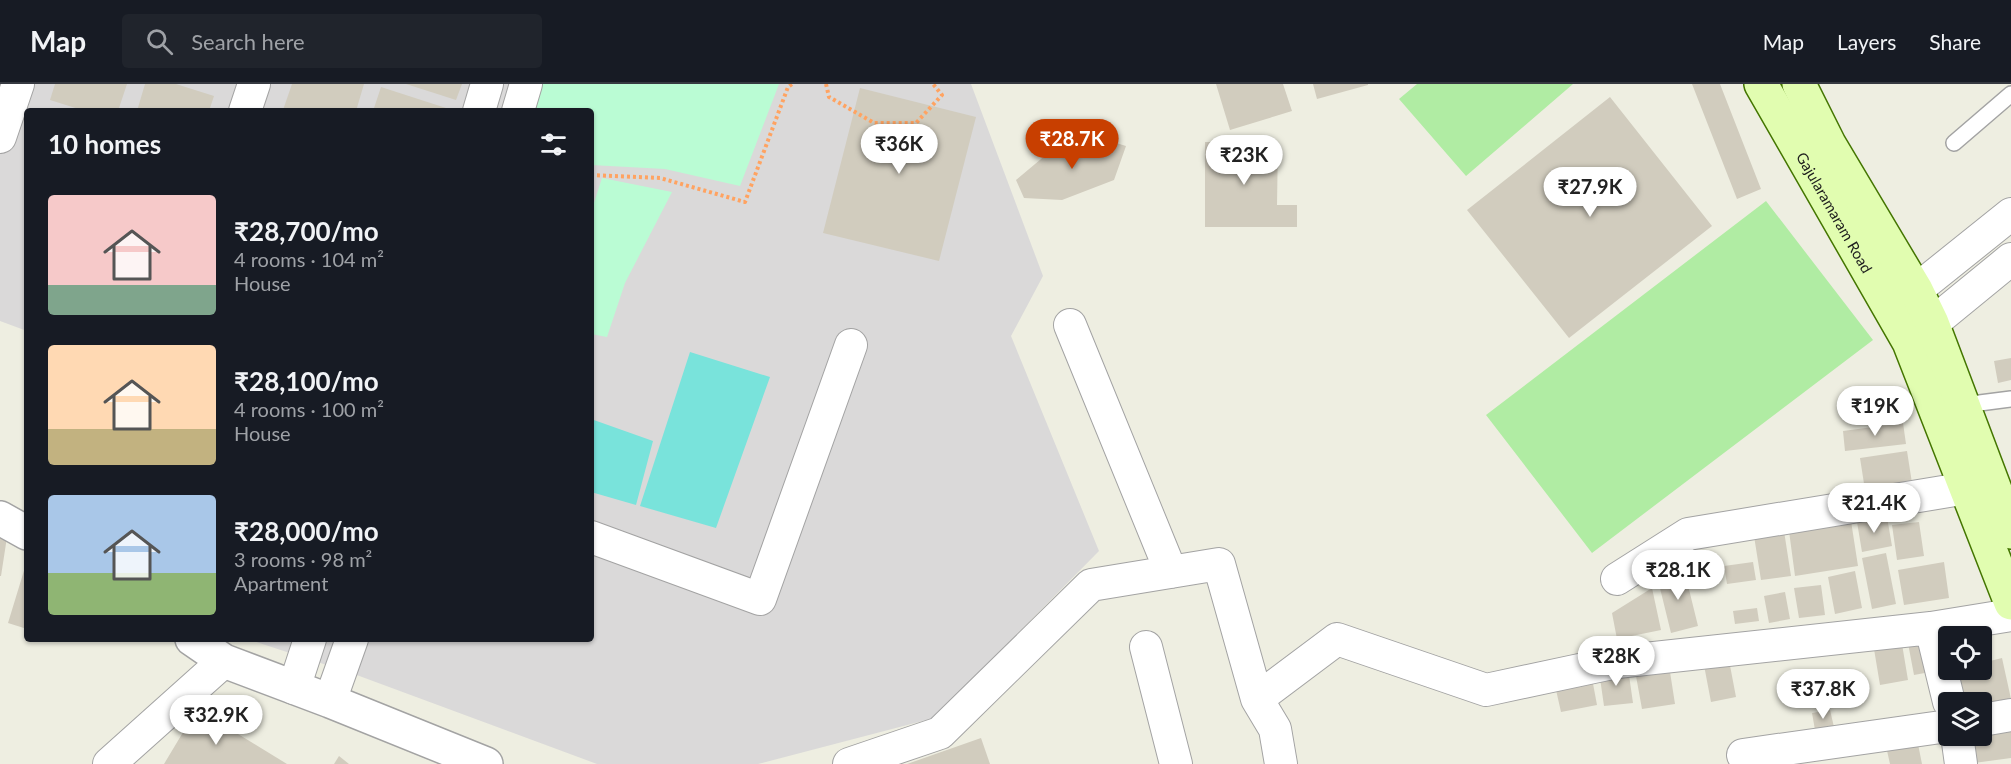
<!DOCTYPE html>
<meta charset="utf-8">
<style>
:root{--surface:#171b24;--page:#20242c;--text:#f1f3f6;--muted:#9ea1a6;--line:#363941;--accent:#c83f00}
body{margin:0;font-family:Lato,sans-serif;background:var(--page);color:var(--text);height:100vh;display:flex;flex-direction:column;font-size:22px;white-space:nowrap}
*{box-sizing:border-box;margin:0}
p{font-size:20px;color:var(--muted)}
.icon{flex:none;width:33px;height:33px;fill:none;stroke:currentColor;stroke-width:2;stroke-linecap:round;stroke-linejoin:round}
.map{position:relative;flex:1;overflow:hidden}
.drawer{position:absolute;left:24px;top:24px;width:570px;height:534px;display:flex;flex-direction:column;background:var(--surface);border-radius:6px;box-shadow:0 2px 4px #0004}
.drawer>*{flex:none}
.controls{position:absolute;left:1938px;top:542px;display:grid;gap:12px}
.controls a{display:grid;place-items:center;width:54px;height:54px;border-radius:6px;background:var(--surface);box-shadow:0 2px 4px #0004;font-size:30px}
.price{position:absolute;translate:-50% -51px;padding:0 14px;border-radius:21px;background:#fff;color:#222;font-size:20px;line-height:39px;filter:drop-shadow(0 2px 3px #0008)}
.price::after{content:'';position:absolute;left:50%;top:36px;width:18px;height:14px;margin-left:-9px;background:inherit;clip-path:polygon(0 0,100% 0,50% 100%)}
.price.current{background:var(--accent);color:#fff}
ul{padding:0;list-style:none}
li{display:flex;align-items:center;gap:18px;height:150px;padding:0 24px}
li span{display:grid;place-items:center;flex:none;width:168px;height:120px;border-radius:6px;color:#555}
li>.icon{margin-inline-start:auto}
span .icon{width:72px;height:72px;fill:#fffc;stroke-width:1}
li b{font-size:26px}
h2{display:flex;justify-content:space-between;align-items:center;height:72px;padding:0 24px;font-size:26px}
header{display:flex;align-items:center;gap:36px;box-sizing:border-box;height:84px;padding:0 30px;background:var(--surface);border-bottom:2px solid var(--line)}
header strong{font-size:28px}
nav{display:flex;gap:33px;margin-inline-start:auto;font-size:21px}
.search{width:420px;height:54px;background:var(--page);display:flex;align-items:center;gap:15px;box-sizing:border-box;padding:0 21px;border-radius:6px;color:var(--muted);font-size:22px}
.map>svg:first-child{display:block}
</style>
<header>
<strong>Map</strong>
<div class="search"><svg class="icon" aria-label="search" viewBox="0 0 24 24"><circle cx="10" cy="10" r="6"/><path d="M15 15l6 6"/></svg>Search here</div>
<nav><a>Map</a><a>Layers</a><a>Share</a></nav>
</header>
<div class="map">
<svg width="2011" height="680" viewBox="0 0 2011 680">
<rect width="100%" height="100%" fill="#eeeee1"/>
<path fill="#dad9d9" d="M 0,0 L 971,0 L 1043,192 L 1011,252 L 1099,467 L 934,634 L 758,680 L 597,680 L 354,590 L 247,555 L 591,555 L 591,27 L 27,27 L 27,247 L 0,237 Z"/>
<path fill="#b0eca3" d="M 1417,0 L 1573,0 L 1466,92 L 1399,15 Z
M 1766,117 L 1873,256 L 1592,469 L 1486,331 Z"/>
<path fill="#bafcd4" d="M 540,0 L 779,0 L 740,102 L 665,85 L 591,81 L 591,27 L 531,27 Z
M 602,94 L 672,108 L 625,199 L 607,253 L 591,250 L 591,128 Z"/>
<path fill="#79e3db" d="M 690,268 L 770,293 L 716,444 L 640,422 Z
M 591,335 L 653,357 L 636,421 L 591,408 Z"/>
<path fill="#d1ccbe" d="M 55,0 L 127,0 L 118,27 L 85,27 L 50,16 Z
M 145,0 L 176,0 L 214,12 L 209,27 L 137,27 Z
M 292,0 L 364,0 L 356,27 L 286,27 L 283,26 Z
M 406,0 L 462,0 L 456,16 Z
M 1216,0 L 1283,0 L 1292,27 L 1230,46 Z
M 1313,0 L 1368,0 L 1368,1 L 1317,15 Z
M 1692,0 L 1720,0 L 1761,105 L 1737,115 Z
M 381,3 L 446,24 L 445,27 L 373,27 Z
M 860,4 L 976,33 L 939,177 L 823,149 Z
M 1610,13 L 1712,142 L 1569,254 L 1467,126 Z
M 1097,53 L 1126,62 L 1114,96 L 1062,116 L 1024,114 L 1016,96 L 1047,70 Z
M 1205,58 L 1278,58 L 1277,121 L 1297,121 L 1297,143 L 1205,143 Z
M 2011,274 L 2011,296 L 1998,299 L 1994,277 Z
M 1903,339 L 1906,360 L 1845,367 L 1843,347 Z
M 1907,367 L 1912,399 L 1865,406 L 1860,374 Z
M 1887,433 L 1892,462 L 1862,468 L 1857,438 Z
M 1851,437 L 1858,482 L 1795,492 L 1789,447 Z
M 1919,438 L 1924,472 L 1897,476 L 1892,441 Z
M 1784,447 L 1791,492 L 1761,496 L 1754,452 Z
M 0,451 L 7,453 L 1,492 L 0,492 Z
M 1886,469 L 1896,520 L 1872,525 L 1862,474 Z
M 1753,478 L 1756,496 L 1727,500 L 1724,482 Z
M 1944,478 L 1949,514 L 1904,521 L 1898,486 Z
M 26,480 L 27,480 L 27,545 L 8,539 Z
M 1684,485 L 1698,542 L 1671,549 L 1657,492 Z
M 1855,487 L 1862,524 L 1835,530 L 1828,493 Z
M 1821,501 L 1825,531 L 1799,534 L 1794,504 Z
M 1652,504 L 1661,546 L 1617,555 L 1612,529 Z
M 1785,508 L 1790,535 L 1769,539 L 1764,512 Z
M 1757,524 L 1759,537 L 1735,540 L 1733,527 Z
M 1923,552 L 1930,588 L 1914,591 L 1907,554 Z
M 1901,554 L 1908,596 L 1880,601 L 1873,559 Z
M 1728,571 L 1736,613 L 1711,618 L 1703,576 Z
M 2002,574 L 2011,615 L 1982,621 L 1982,618 L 1965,618 L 1958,585 L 1982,585 L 1982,579 Z
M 1668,575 L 1675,620 L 1642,625 L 1634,581 Z
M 1628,584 L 1633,619 L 1604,622 L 1599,587 Z
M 1591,589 L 1597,621 L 1561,628 L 1554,597 Z
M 197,625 L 287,680 L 164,680 Z
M 1830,626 L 1834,643 L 1815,646 L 1812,629 Z
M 2011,644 L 2011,674 L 1974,679 L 1970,651 L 1982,651 Z
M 981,654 L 990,680 L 907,680 Z
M 1917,655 L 1922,680 L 1890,680 L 1886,662 Z
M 339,672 L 349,680 L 334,680 Z"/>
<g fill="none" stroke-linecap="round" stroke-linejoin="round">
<defs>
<path id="service" d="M 1954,59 L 2011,10
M 1964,321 L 2011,315"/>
<path id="minor" d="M 245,27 L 254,0
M 479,27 L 487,0
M 518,27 L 526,0
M 0,53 L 18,0
M 1895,223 L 2011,130
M 1070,241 L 1171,488
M 1912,256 L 2011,175
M 591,453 L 760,515 L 851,261
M 1617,495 L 1688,450 L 1967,404
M 1931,544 L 1949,618
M 1146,563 L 1176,680
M 294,604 L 310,555
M 1257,615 L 1337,555 L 1486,606 L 1617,578 L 1931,544 L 2011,531
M 330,617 L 352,555
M 1982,636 L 2011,631
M 1957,651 L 1961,680
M 1743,671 L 1948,642
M 109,680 L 224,577
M 849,680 L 940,649 L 1091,501 L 1219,480 L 1257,615 L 1275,645 L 1281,680"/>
<path id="tertiary" d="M 0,434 L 27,449
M 192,555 L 224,577 L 330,617 L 486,680"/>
<g id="secondary">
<path id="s1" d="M 1761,0 L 1909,258 L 2011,519"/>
<path d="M 1799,0 L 1829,60 L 1916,206 L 1932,239 L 2011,448"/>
</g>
</defs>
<use href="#service" stroke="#a3a3a3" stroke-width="18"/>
<use href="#minor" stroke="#a3a3a3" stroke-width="34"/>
<use href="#tertiary" stroke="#a3a3a3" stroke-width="36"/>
<use href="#secondary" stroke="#447600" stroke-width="36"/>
<path stroke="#ffa361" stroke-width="4" stroke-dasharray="3 3" stroke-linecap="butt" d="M 826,0 L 829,13 L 874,39 L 916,39 L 942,11 L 933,0
M 591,91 L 660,94 L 745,118 L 788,3 L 792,0"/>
<use href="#service" stroke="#fff" stroke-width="15"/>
<use href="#minor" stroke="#fff" stroke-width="32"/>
<use href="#tertiary" stroke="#fff" stroke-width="33"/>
<use href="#secondary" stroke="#e1fdb0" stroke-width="33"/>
</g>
<g text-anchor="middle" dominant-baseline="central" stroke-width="5" stroke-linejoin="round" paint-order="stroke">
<g font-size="15" fill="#1c1c1c" stroke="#fff">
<text stroke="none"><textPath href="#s1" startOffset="148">Gajularamaram Road</textPath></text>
</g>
</g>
</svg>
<div class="controls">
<a><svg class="icon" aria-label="locate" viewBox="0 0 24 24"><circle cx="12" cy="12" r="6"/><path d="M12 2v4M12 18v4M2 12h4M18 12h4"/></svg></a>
<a><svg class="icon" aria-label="layers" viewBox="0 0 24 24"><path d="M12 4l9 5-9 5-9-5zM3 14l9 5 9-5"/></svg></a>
</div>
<b class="price current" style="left:1072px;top:86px">₹28.7K</b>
<b class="price" style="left:899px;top:91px">₹36K</b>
<b class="price" style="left:1244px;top:102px">₹23K</b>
<b class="price" style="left:1590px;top:134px">₹27.9K</b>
<b class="price" style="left:1875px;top:353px">₹19K</b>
<b class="price" style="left:1874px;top:450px">₹21.4K</b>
<b class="price" style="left:1678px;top:517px">₹28.1K</b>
<b class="price" style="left:1616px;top:603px">₹28K</b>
<b class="price" style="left:1823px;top:636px">₹37.8K</b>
<b class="price" style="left:216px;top:662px">₹32.9K</b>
<section class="drawer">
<h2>10 homes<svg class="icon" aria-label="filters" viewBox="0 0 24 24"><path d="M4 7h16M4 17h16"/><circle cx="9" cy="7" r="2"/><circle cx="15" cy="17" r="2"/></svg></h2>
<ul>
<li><span style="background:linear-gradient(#f6c9c9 75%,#7fa58c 0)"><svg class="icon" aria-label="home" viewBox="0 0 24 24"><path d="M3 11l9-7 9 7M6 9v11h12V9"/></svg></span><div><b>₹28,700/mo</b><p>4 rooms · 104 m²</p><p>House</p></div></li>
<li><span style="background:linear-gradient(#ffd9b3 70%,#c2b280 0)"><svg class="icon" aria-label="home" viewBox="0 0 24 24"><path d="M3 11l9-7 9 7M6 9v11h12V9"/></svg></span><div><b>₹28,100/mo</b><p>4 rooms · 100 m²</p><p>House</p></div></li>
<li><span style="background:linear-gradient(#a9c7e8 65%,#8fb573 0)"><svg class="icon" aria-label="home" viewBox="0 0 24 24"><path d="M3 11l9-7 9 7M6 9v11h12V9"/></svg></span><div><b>₹28,000/mo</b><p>3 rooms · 98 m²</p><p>Apartment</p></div></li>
</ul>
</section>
</div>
